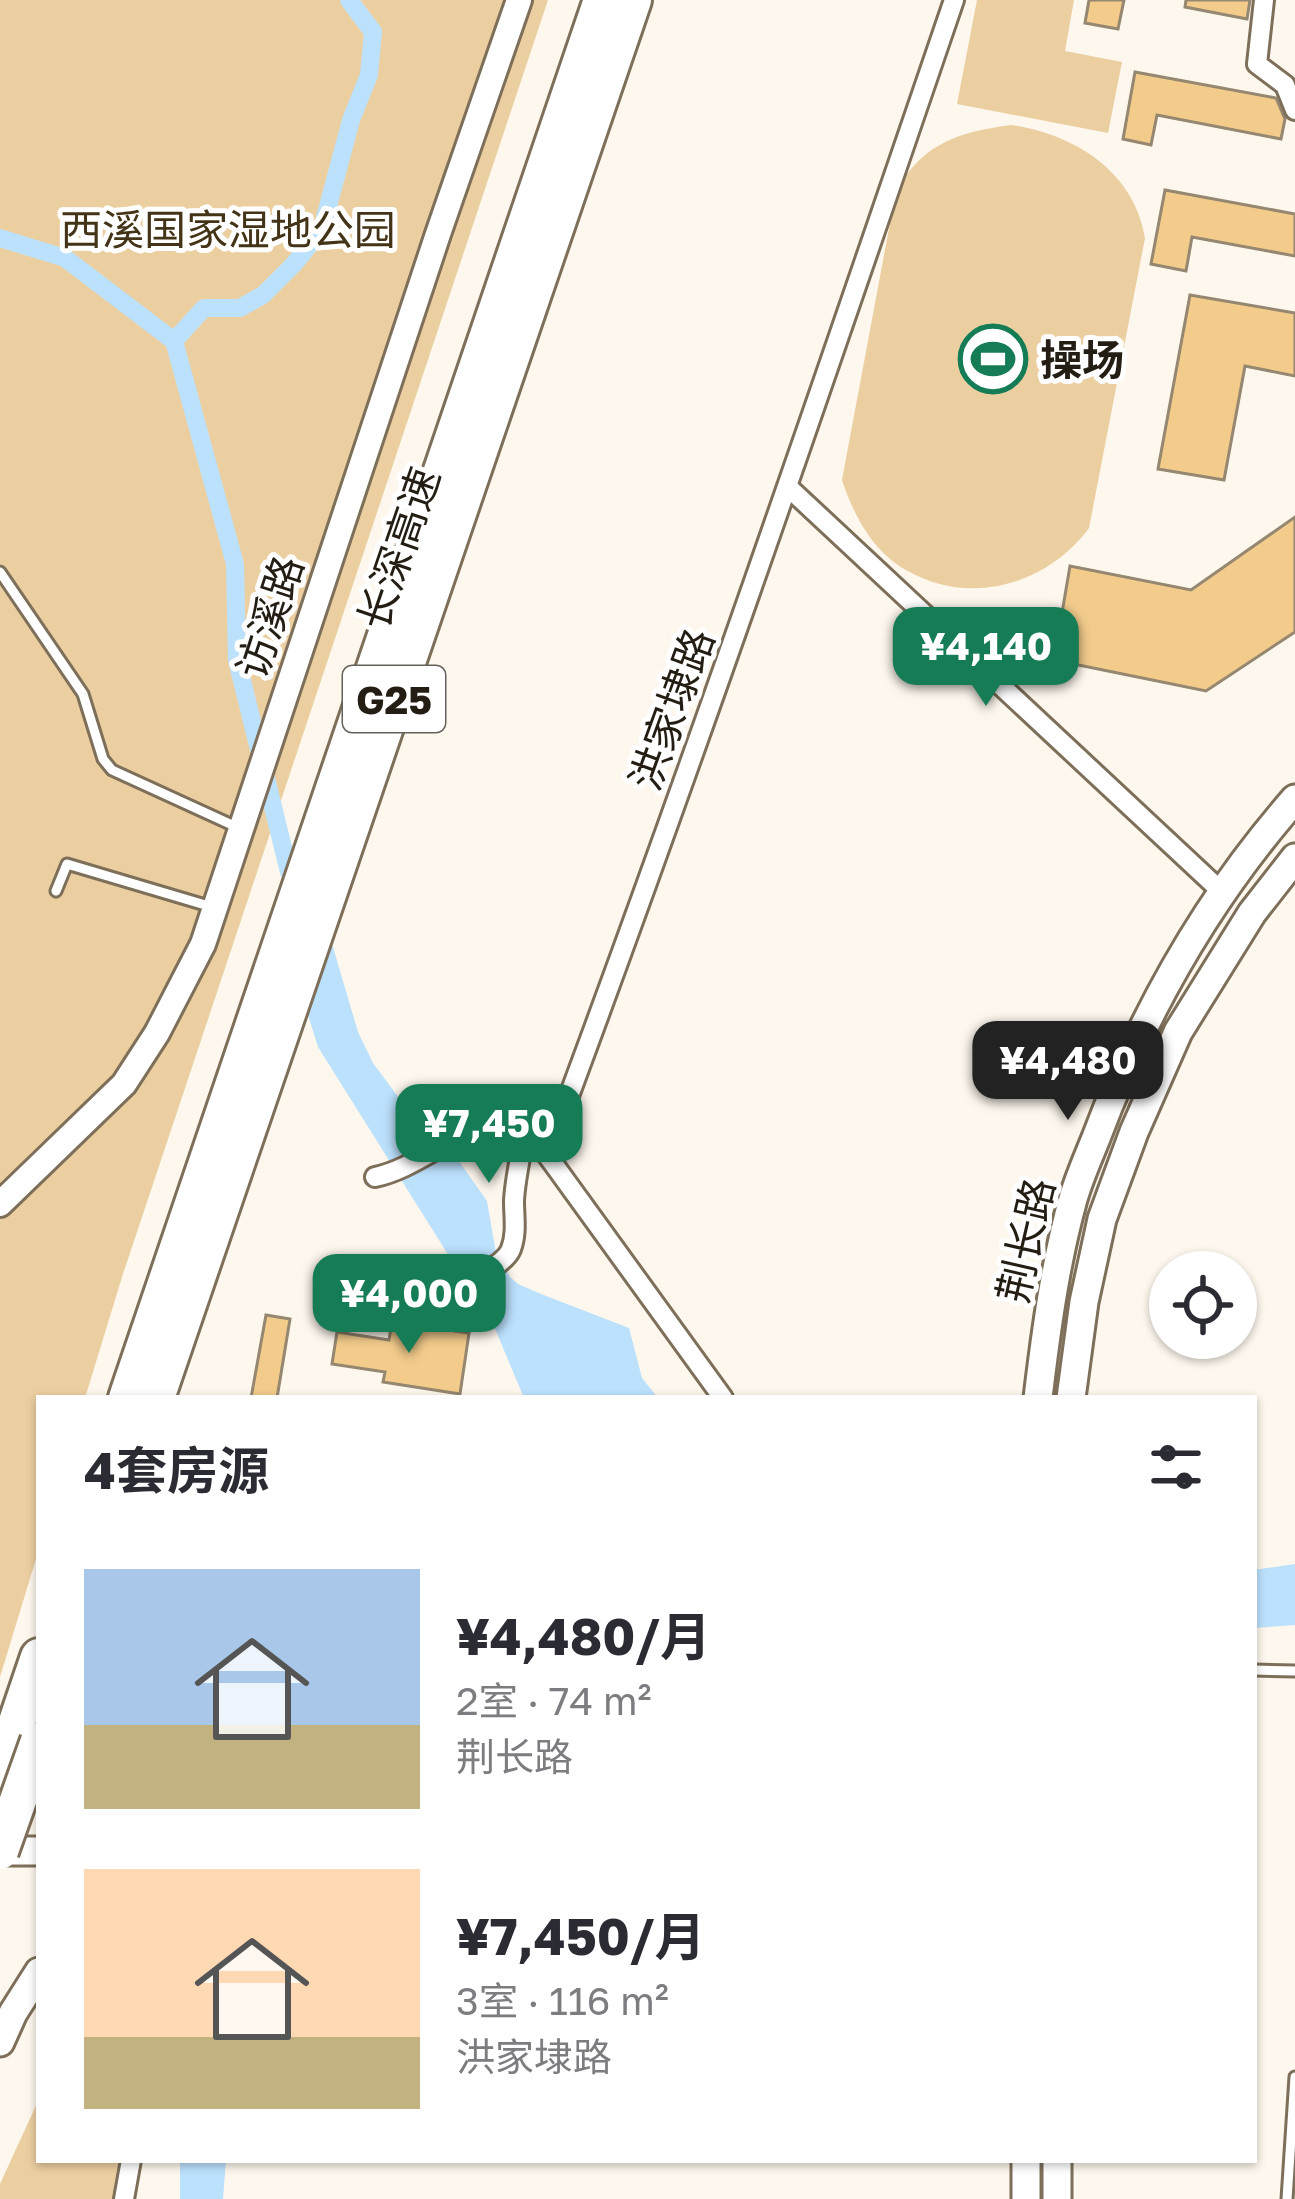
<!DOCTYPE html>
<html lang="zh">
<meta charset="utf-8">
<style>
:root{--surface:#fff;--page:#f7f7f7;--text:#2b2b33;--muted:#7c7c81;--accent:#167c56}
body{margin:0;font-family:"Golos Text","Noto Sans SC",sans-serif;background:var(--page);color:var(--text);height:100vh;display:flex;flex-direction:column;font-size:45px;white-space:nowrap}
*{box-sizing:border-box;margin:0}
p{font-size:39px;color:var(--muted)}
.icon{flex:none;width:66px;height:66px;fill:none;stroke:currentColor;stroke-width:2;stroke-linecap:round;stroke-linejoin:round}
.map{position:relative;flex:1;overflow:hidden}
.side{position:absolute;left:36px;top:1395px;width:1221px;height:768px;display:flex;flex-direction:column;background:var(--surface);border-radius:0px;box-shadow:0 3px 9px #0004}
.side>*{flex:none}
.tools{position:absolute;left:1149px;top:1251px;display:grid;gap:24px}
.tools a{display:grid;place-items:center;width:108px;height:108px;border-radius:50%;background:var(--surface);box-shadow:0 3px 9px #0004;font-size:60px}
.price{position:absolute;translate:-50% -102px;padding:0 27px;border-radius:24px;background:var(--accent);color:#fff;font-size:39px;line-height:78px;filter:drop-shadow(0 3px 6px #0008)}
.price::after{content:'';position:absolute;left:50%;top:72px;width:36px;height:27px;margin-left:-18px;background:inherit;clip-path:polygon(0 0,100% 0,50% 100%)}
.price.current{background:#222;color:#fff}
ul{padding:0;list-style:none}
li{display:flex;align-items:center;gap:36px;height:300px;padding:0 48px}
li span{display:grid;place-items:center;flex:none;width:336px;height:240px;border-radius:0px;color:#555}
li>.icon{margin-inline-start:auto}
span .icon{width:144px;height:144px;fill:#fffc;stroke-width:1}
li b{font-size:51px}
h2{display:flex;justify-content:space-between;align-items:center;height:144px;padding:0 48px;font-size:51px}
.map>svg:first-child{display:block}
</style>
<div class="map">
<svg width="1295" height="2199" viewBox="0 0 1295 2199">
<rect width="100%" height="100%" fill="#fdf7ed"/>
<path fill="#eccfa1" d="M 0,0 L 548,0 L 122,1277 L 85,1398 L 39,1398 L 39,1549 L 0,1677 Z
M 977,0 L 1074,0 L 1065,51 L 1122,62 L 1108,133 L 957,104 Z
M 1011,125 C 1074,134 1134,171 1145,238 L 1089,528 C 1047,585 969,607 906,570 C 873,552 853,514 842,480 L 896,191 C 923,143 959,132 1011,125 Z
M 39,2099 L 39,2160 L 142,2160 L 130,2199 L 0,2199 L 0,2184 Z"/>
<path fill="#bce1fd" d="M 330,937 L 358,1032 L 373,1063 L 408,1110 L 435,1127 L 487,1201 L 496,1253 L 510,1277 L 518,1284 L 541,1294 L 629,1328 L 642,1378 L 658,1398 L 524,1398 L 496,1331 L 318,1047 L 307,1012 Z
M 1295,1564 L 1295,1625 L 1254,1628 L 1254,1570 Z
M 180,2160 L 226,2160 L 223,2199 L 180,2199 Z"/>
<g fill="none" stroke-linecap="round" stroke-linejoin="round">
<path stroke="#bce1fd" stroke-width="18" d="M 0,238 L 65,258 L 174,341 L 235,564 L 237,660 L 289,872
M 174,341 L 204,308 L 240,308 L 263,295 L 294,264 L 322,229 L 351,120 L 369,75 L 373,32 L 349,0"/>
</g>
<path fill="#f3cc8c" stroke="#958770" stroke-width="3" d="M 1089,0 L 1124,0 L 1118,29 L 1085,23 Z
M 1186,0 L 1250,0 L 1247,19 L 1185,7 Z
M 1135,72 L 1276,98 L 1285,119 L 1281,139 L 1157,115 L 1151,145 L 1123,139 Z
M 1165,190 L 1295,214 L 1295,256 L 1192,237 L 1186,271 L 1151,264 Z
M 1190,295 L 1295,313 L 1295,376 L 1245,366 L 1224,480 L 1158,469 Z
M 1295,517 L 1295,632 L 1206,691 L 1054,660 L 1070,566 L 1191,590 Z
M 266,1315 L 290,1319 L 277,1398 L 251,1398 Z
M 392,1322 L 469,1333 L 460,1394 L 383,1382 L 385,1372 L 332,1364 L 337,1332 L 389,1340 Z"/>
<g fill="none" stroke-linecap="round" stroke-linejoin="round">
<defs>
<path id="service" d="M 0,572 L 83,694 L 103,759 L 112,770 L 241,829
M 56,891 L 67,864 L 212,907
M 1254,1670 L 1295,1671
M 1287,2199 L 1295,2077"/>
<path id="minor" d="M 1264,0 L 1257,64 L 1285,85 L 1295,110
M 788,487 L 1222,892
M 547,1155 C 690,773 822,387 954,0
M 375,1177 C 438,1164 486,1089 547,1155 L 723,1398
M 448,1290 C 464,1285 505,1265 511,1249 C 517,1233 514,1217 514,1201 C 515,1179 521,1156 524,1134
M 124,2199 L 131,2160"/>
<path id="tertiary" d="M 0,1204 L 124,1084 L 157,1033 L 203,944 L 438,234 L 519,0"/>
<path id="secondary" d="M 1038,1398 C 1046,1331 1055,1264 1073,1199 C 1079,1178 1088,1158 1096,1138 C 1142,1015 1208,898 1295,799
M 1071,1398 L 1084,1302 L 1102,1219 L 1134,1132 L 1178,1032 L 1252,913 L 1295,858
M 0,1851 L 39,1851
M 0,2042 L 13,2013 L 39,1972
M 1026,2199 L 1026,2160
M 1057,2199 L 1057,2160"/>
<path id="motorway" d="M 127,1398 L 602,0
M 156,1398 L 633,0
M 0,1772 L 39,1657"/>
</defs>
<use href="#service" stroke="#7d6f59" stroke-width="15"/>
<use href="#minor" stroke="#7d6f59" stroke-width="24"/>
<use href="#tertiary" stroke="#7d6f59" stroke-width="30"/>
<use href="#secondary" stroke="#7d6f59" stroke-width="33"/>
<use href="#motorway" stroke="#7d6f59" stroke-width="42"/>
<use href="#service" stroke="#fff" stroke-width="9"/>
<use href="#minor" stroke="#fff" stroke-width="18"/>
<use href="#tertiary" stroke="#fff" stroke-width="24"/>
<use href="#secondary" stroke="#fff" stroke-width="27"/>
<use href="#motorway" stroke="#fff" stroke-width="36"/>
<defs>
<path id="motorway-bridge" d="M 0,1851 L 39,1741"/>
</defs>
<use href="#motorway-bridge" stroke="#7d6f59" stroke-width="42" stroke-linecap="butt"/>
<use href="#motorway-bridge" stroke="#fff" stroke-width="36"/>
</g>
<defs>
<symbol id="stadium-ring" viewBox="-11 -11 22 22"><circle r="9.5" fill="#fff" stroke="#167c56" stroke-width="1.5"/><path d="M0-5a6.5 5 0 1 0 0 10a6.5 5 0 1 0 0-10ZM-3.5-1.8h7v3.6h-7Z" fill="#167c56"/></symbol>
</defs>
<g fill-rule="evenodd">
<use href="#stadium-ring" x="955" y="321" width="76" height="76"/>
</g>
<g text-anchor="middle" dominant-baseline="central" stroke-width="10" stroke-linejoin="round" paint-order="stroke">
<rect fill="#fff" stroke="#65615a" stroke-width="3" x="343" y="666" width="102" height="66" rx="9"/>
<g font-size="39" font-weight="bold" fill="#231d14">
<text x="394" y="699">G25</text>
</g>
<g font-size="42" fill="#433317" stroke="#fff">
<text x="228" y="229">西溪国家湿地公园</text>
</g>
<g font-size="42" font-weight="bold" fill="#231d14" stroke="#fff" text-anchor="start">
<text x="1040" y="359">操场</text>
</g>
<g font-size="42" fill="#231d14" stroke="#fff">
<text transform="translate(398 548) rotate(-71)">长深高速</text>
<text transform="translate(269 617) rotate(-72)">访溪路</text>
<text transform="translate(671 709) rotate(-70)">洪家埭路</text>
<text transform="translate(1025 1240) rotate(-77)">荆长路</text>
</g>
</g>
</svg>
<div class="tools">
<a><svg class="icon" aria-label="locate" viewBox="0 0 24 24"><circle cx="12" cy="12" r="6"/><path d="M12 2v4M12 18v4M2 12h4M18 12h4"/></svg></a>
</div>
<b class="price" style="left:986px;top:709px">¥4,140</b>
<b class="price current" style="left:1068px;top:1123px">¥4,480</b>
<b class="price" style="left:489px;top:1186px">¥7,450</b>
<b class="price" style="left:409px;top:1356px">¥4,000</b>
<section class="side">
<h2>4套房源<svg class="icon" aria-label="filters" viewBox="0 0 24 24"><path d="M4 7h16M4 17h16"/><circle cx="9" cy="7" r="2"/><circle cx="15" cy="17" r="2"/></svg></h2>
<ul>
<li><span style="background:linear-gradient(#a9c7e8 65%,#c2b280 0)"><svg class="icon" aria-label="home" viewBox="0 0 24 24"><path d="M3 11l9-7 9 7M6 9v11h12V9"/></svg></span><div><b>¥4,480/月</b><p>2室 · 74 m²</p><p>荆长路</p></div></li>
<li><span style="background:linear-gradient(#ffd9b3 70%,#c2b280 0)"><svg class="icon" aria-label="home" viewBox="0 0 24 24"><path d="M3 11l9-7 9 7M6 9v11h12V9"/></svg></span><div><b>¥7,450/月</b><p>3室 · 116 m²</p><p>洪家埭路</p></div></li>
</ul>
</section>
</div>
